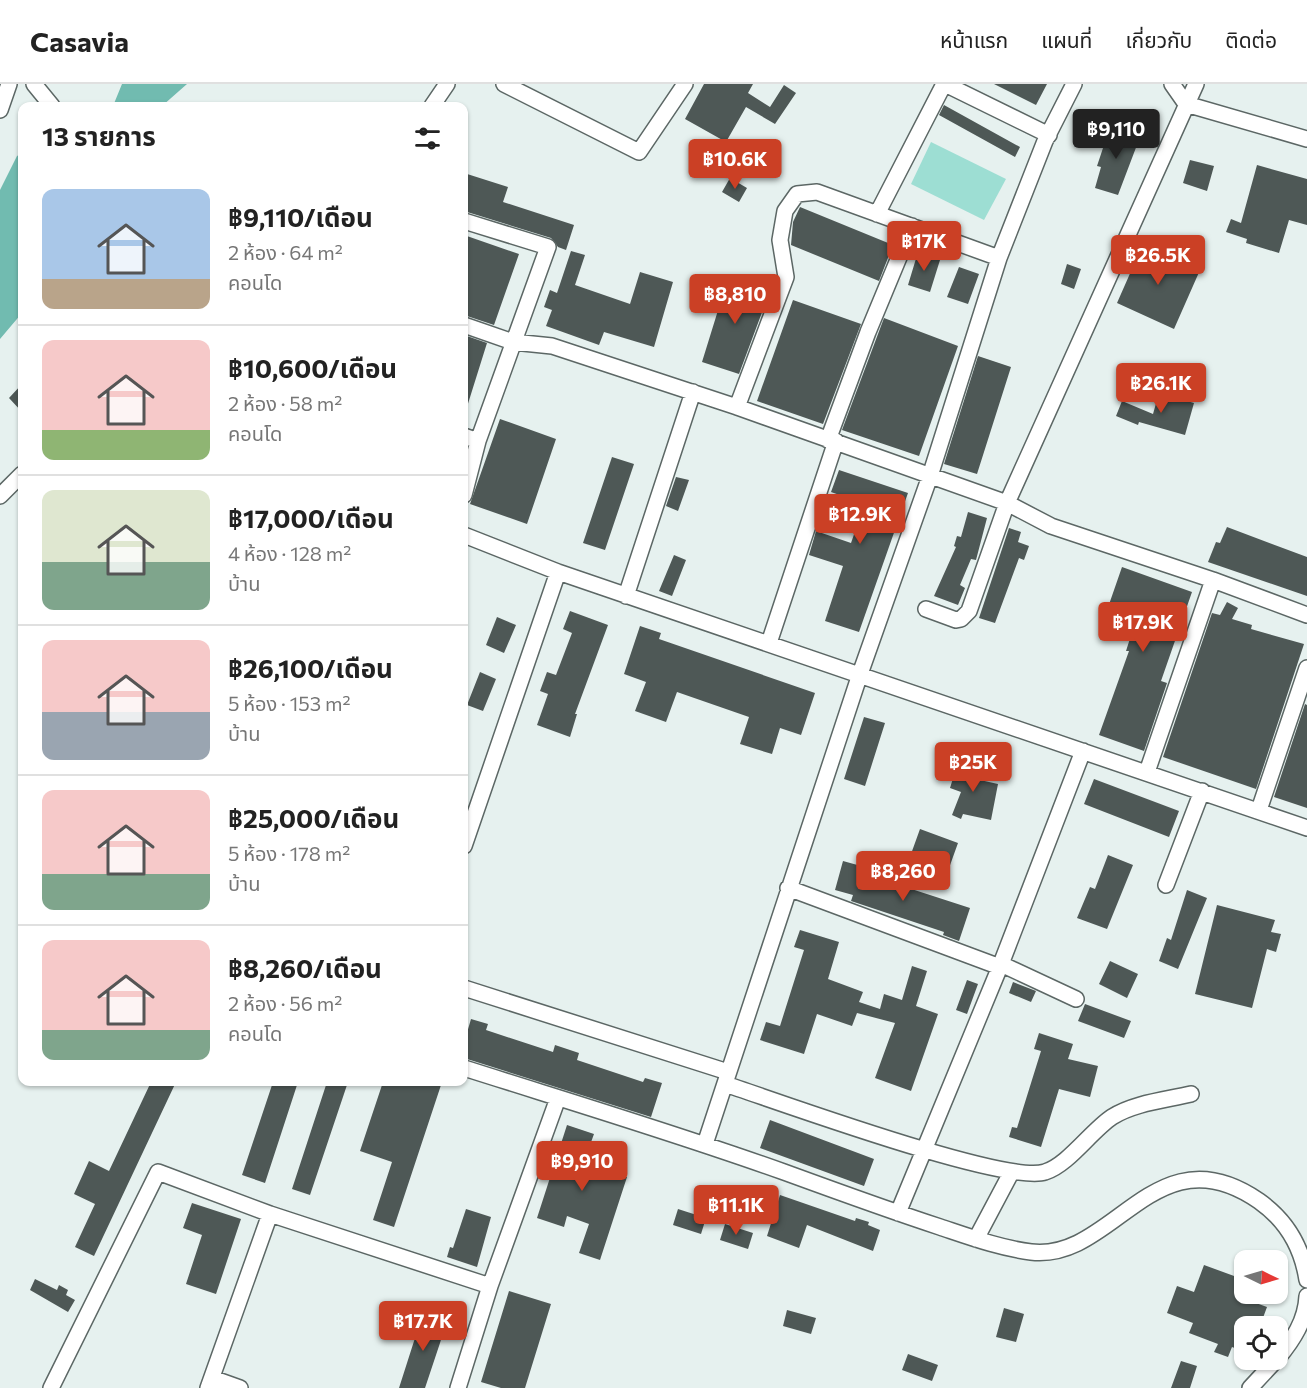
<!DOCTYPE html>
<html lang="th">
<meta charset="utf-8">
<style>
:root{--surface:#fff;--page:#f2f2f2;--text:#222;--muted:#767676;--line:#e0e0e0;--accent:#cb4025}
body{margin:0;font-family:Commissioner,"Noto Sans Thai",sans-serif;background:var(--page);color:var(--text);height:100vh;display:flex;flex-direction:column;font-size:22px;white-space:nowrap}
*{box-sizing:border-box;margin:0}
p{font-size:20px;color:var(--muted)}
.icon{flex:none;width:33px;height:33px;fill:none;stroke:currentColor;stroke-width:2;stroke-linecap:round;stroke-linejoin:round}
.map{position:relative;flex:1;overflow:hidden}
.sheet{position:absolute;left:18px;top:18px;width:450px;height:984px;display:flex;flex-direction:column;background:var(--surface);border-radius:12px;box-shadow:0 2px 4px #0004}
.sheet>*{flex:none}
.needle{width:39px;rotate:95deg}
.controls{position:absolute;left:1234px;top:1166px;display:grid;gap:12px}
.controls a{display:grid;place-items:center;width:54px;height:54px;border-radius:12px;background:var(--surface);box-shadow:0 2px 4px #0004;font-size:30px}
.price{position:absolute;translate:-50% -51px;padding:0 14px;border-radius:6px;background:var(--accent);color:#fff;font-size:20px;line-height:39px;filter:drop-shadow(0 2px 3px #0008)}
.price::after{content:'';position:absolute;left:50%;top:36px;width:18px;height:14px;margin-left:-9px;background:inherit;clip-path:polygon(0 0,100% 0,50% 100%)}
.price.selected{background:#222;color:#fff}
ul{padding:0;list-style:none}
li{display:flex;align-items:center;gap:18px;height:150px;padding:0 24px}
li+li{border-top:2px solid var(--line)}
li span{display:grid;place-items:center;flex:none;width:168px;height:120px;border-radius:12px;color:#555}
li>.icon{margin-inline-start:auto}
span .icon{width:72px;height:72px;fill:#fffc;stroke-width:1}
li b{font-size:26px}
h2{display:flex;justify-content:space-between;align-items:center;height:72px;padding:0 24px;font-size:26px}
header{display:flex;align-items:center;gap:36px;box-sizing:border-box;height:84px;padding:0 30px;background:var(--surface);border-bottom:2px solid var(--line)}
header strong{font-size:28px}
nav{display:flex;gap:33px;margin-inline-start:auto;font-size:21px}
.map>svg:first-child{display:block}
</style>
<header>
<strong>Casavia</strong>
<nav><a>หน้าแรก</a><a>แผนที่</a><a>เกี่ยวกับ</a><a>ติดต่อ</a></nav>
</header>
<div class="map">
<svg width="1307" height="1304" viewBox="0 0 1307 1304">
<rect width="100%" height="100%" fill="#e6f1ef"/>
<path fill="#9dded3" d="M 931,58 L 1006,95 L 984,136 L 911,100 Z"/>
<path fill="#71bbb0" d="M 122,0 L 187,0 L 162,22 L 113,22 Z
M 22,69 L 22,229 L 0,255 L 0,106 L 17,72 Z"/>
<path fill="#4e5856" d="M 704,0 L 753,0 L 748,9 L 770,23 L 784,1 L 796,9 L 775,40 L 746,23 L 726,58 L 685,35 Z
M 994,0 L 1047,0 L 1036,21 Z
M 944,21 L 1020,63 L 1015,73 L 939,31 Z
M 1110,43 L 1140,53 L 1118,111 L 1095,104 L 1101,83 L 1097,82 Z
M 1190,76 L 1214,82 L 1207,107 L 1183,99 Z
M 1257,81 L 1307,95 L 1307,141 L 1289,136 L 1279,169 L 1246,159 L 1247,155 L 1226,148 L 1231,135 L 1241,139 Z
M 464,89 L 508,103 L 503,118 L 574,141 L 566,166 L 558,163 L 551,154 L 464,127 Z
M 730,94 L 747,104 L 739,118 L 722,108 Z
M 800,123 L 893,161 L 879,197 L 791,161 L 793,138 Z
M 464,151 L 519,170 L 494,241 L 464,231 Z
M 1143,160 L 1200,186 L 1174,245 L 1117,219 Z
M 571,167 L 585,171 L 575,201 L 630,220 L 640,188 L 673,198 L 654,263 L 604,248 L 599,261 L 546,242 L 552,226 L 544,223 L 550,206 L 557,209 Z
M 918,168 L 940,176 L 930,208 L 908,201 Z
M 1067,180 L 1081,185 L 1074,205 L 1061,200 Z
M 959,183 L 979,190 L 968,220 L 947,213 Z
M 728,194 L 770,207 L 739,290 L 702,278 Z
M 793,216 L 861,240 L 823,340 L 757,317 Z
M 884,234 L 958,262 L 919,372 L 842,346 Z
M 464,251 L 487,259 L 466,326 L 464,326 Z
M 978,272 L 1011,283 L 977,390 L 944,380 Z
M 22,300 L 22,328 L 9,314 Z
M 1159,309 L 1194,319 L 1185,351 L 1139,338 L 1138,341 L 1116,332 L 1122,317 L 1153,330 Z
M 500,335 L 556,355 L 527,440 L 470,420 Z
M 612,373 L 634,380 L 605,466 L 583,459 Z
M 839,386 L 908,409 L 859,548 L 825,537 L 843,482 L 809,471 L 816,447 L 851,459 L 858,439 L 842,434 L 848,414 L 831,408 Z
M 676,393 L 689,396 L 678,427 L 666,422 Z
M 968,428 L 987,434 L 976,476 L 971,475 L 960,501 L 965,504 L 958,521 L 934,512 L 956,463 L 954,462 L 957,452 L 961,453 Z
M 1227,443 L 1307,473 L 1307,512 L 1208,478 L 1216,458 L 1220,459 Z
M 1009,444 L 1021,448 L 1018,458 L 1029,462 L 1024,476 L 1019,474 L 995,539 L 979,534 Z
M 674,471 L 686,476 L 672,512 L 659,507 Z
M 1122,483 L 1192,508 L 1161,597 L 1167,599 L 1144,667 L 1099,651 L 1129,567 L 1126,567 L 1134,542 L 1105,532 Z
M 1227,518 L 1238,524 L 1232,535 L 1252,541 L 1251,545 L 1304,560 L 1256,705 L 1163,673 L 1212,529 L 1220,531 Z
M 570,527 L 608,541 L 575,630 L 577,630 L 570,653 L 537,641 L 548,610 L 540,607 L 547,588 L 556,591 L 572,549 L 563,545 Z
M 497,533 L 516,541 L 504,569 L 486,561 Z
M 640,542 L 661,549 L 659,555 L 815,609 L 801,651 L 780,644 L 772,670 L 740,660 L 749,633 L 677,608 L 666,638 L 635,627 L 646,598 L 624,590 Z
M 480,588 L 496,595 L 483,627 L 467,621 Z
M 1305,620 L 1307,621 L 1307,724 L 1274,713 Z
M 864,633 L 885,639 L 865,702 L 844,695 Z
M 959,675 L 976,680 L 971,694 L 998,700 L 991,736 L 963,730 L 961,735 L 952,731 L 961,708 L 950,704 Z
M 1094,695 L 1179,727 L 1169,753 L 1084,720 Z
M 920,745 L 958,759 L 949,784 L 911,770 Z
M 1108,771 L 1133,781 L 1107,845 L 1077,834 L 1090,803 L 1095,805 Z
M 843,777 L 861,782 L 859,788 L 970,824 L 959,857 L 943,851 L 944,848 L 851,817 L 853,811 L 835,806 Z
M 1187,806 L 1207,814 L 1178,885 L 1159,877 L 1167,854 L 1171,856 Z
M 1217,821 L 1275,836 L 1271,848 L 1281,850 L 1276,868 L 1267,865 L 1252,924 L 1195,910 Z
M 800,846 L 839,858 L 828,895 L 863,908 L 859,918 L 880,925 L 884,910 L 902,916 L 912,882 L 927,887 L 916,922 L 938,930 L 911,1007 L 875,994 L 895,939 L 857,929 L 852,942 L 817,930 L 804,970 L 760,956 L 766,938 L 780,942 L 804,866 L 794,863 Z
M 1110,877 L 1138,890 L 1127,914 L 1099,900 Z
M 967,896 L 978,900 L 967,930 L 956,926 Z
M 1013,898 L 1036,907 L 1031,918 L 1009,909 Z
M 1085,920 L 1131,937 L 1124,954 L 1078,937 Z
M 471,935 L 488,940 L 486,946 L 553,968 L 555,961 L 579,969 L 577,976 L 643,998 L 645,994 L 662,999 L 651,1033 L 464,974 L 464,959 Z
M 1039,949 L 1073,960 L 1068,975 L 1098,982 L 1090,1013 L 1059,1005 L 1041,1063 L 1009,1053 L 1012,1043 L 1017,1044 L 1041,967 L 1034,965 Z
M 151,998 L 176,998 L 94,1172 L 75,1163 L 95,1120 L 74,1110 L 89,1077 L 109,1087 Z
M 273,998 L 298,998 L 265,1099 L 242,1091 Z
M 327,998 L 348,998 L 310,1111 L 292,1105 Z
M 383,998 L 442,998 L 394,1143 L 373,1136 L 392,1078 L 360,1067 Z
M 770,1036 L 874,1075 L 864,1102 L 760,1064 Z
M 567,1041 L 594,1050 L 586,1072 L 598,1076 L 595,1083 L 627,1093 L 600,1176 L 579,1169 L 589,1140 L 567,1132 L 564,1143 L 537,1134 Z
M 780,1111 L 855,1137 L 856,1134 L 869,1138 L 868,1141 L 880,1146 L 873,1167 L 807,1141 L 799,1164 L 767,1152 Z
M 192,1119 L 241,1135 L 216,1210 L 186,1200 L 202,1151 L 183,1144 Z
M 466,1125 L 491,1133 L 477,1183 L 447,1173 L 450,1163 L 453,1164 Z
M 678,1125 L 706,1134 L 701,1150 L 673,1141 Z
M 725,1140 L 753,1149 L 748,1165 L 720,1156 Z
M 1204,1181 L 1245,1196 L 1245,1209 L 1259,1209 L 1256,1219 L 1267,1223 L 1260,1242 L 1245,1242 L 1245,1268 L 1232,1263 L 1228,1273 L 1214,1268 L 1218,1260 L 1189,1249 L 1193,1239 L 1167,1229 L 1177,1202 L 1194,1208 Z
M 35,1195 L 57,1206 L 59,1201 L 68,1206 L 66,1211 L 75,1216 L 68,1228 L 30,1206 Z
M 509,1207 L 551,1220 L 525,1304 L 501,1304 L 481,1298 Z
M 1004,1224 L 1024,1230 L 1016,1258 L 996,1253 Z
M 787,1226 L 816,1234 L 811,1250 L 783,1242 Z
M 423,1229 L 447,1236 L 440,1259 L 425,1304 L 399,1304 Z
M 908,1270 L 938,1281 L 932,1297 L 902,1286 Z
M 1181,1277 L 1197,1282 L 1190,1304 L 1171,1304 Z"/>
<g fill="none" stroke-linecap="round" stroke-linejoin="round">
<defs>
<path id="minor" d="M 34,0 L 52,22
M 504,0 L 639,68 L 685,0
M 945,0 L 1049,51
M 1172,0 L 1186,20 L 1307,55
M 432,22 L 447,0
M 0,26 L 9,0
M 877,130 L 944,0
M 464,137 L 548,163 L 478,357 L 464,411
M 464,241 L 513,258 L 552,262 L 737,323 L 1007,419 L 1051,442 L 1213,496 L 1307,531
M 737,323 L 786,193 L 780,156 L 785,127 L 797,110 L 817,108 L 999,174
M 464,352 L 478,357
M 828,356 L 868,248 L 912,142
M 0,412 L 22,390
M 464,451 L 558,488 L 1307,744
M 626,512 L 693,308
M 926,525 L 956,536 L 961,535 L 969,527 L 1007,419 L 1196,0
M 769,559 L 836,357
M 1147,688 L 1213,496
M 1259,726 L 1307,584
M 464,762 L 558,488
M 1166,801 L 1202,707
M 788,804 L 1000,883
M 1001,880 L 1076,915
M 464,904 L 728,988
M 464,984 C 571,1018 678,1050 784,1088 C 836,1107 888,1126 940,1143 C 970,1153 1000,1164 1031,1168 C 1114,1178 1155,1045 1259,1117 C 1286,1136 1302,1163 1307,1196
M 725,1000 C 777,1017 1006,1101 1045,1088 C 1068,1081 1091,1047 1112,1033 C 1134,1019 1166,1016 1191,1010
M 705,1060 L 860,590 L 930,392 L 999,174 L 1045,57 L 1074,0
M 898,1129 L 1001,880 L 1083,667
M 976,1155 L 1011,1089
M 1278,1274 C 1293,1256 1306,1236 1307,1212
M 212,1294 L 240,1304
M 51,1304 L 158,1088 L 270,1130 L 490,1202
M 208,1304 L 270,1130
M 458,1304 L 490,1202 L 558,1014
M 1250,1304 L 1277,1275"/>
</defs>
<use href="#minor" stroke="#5c6765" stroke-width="18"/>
<use href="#minor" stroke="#fff" stroke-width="15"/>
</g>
</svg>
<div class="controls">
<a><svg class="needle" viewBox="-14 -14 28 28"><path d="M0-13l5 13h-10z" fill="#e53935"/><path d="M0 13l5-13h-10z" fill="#767676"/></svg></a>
<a><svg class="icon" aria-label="locate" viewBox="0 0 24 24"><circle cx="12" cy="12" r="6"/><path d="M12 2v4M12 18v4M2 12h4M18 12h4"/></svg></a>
</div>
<b class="price selected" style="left:1116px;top:76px">฿9,110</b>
<b class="price" style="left:735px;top:106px">฿10.6K</b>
<b class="price" style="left:924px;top:188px">฿17K</b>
<b class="price" style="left:1158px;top:202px">฿26.5K</b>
<b class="price" style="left:735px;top:241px">฿8,810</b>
<b class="price" style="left:1161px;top:330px">฿26.1K</b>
<b class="price" style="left:860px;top:461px">฿12.9K</b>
<b class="price" style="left:1143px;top:569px">฿17.9K</b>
<b class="price" style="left:973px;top:709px">฿25K</b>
<b class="price" style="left:903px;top:818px">฿8,260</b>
<b class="price" style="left:582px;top:1108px">฿9,910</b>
<b class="price" style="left:736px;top:1152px">฿11.1K</b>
<b class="price" style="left:423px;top:1268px">฿17.7K</b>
<section class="sheet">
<h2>13 รายการ<svg class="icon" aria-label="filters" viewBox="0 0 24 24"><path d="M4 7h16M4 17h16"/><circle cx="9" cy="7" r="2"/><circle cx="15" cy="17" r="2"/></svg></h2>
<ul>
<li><span style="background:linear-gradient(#a9c7e8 75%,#b9a48a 0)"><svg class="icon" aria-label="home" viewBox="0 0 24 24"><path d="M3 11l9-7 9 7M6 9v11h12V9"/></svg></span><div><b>฿9,110/เดือน</b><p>2 ห้อง · 64 m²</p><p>คอนโด</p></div></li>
<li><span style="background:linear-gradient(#f6c9c9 75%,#8fb573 0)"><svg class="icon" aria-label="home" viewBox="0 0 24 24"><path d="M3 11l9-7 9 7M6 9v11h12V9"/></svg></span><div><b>฿10,600/เดือน</b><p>2 ห้อง · 58 m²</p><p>คอนโด</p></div></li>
<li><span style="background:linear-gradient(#dfe7d0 60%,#7fa58c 0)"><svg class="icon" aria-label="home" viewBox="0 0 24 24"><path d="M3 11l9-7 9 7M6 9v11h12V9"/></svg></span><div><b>฿17,000/เดือน</b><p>4 ห้อง · 128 m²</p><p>บ้าน</p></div></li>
<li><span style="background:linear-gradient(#f6c9c9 60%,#9aa5b1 0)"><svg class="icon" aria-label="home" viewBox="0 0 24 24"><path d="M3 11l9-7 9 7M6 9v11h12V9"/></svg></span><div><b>฿26,100/เดือน</b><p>5 ห้อง · 153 m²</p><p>บ้าน</p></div></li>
<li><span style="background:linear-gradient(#f6c9c9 70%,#7fa58c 0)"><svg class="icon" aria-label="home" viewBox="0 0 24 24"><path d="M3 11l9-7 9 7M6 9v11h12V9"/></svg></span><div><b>฿25,000/เดือน</b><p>5 ห้อง · 178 m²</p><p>บ้าน</p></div></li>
<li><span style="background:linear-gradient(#f6c9c9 75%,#7fa58c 0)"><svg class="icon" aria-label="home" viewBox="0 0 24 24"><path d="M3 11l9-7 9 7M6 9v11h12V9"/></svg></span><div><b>฿8,260/เดือน</b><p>2 ห้อง · 56 m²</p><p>คอนโด</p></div></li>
</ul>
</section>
</div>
